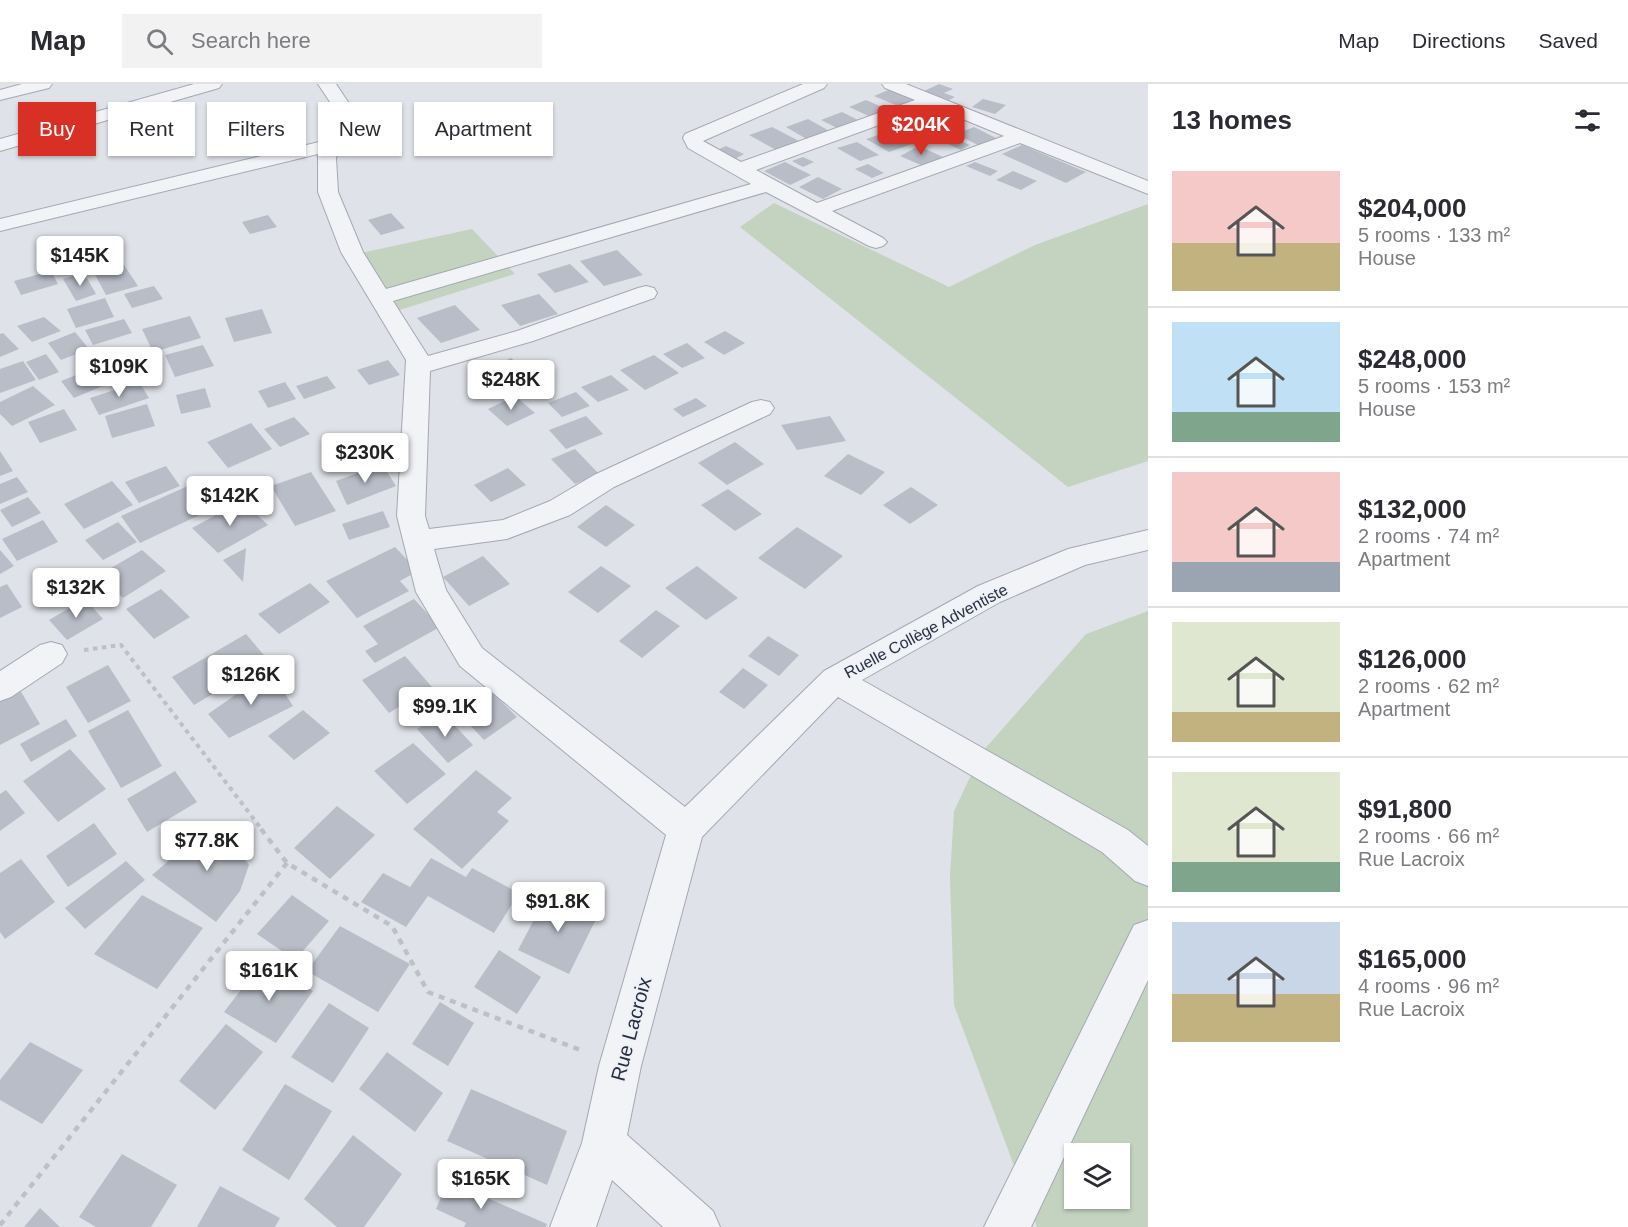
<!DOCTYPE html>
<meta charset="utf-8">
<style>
:root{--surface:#fff;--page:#f2f2f3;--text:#2b2b33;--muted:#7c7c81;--line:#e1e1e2;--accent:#d93025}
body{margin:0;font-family:Helvetica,sans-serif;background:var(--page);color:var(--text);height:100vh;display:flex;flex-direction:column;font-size:22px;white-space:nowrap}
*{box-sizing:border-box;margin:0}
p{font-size:20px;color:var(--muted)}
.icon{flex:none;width:33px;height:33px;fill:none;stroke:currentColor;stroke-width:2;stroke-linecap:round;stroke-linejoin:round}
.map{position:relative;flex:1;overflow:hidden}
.details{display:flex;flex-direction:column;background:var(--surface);width:480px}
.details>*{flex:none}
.top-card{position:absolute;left:18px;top:18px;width:570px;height:54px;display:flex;gap:12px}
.buttons{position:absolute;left:1064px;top:1059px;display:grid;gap:12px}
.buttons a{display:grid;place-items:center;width:66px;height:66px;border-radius:0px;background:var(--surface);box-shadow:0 2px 4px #0004;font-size:30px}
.price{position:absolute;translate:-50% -51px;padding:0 14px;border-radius:6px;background:#fff;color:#222;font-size:20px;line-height:39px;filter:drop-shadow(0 2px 3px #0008)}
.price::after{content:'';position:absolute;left:50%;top:36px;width:18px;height:14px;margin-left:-9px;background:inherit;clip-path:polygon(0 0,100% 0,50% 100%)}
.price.active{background:var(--accent);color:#fff}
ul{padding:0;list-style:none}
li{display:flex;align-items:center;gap:18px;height:150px;padding:0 24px}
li+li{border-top:2px solid var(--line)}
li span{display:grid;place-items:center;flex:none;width:168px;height:120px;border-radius:0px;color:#555}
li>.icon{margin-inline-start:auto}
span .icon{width:72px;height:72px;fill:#fffc;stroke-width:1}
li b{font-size:26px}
h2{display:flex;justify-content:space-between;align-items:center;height:72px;padding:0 24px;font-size:26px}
.chip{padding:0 21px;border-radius:0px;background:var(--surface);box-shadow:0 2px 4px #0004;font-size:21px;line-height:54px}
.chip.active{background:var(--accent);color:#fff}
header{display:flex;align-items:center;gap:36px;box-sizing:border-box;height:84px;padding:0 30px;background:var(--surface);border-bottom:2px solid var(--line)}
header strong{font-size:28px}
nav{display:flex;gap:33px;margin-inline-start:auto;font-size:21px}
.search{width:420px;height:54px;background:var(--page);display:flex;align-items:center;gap:15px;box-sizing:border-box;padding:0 21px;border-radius:0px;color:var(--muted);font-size:22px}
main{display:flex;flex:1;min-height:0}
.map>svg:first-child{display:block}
</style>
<header>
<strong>Map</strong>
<div class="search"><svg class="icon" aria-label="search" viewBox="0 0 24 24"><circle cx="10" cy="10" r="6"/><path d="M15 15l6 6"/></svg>Search here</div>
<nav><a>Map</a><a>Directions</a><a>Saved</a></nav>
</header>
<main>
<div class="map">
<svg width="1148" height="1143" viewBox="0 0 1148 1143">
<rect width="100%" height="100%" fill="#dfe2e8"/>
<path fill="#c3d3c0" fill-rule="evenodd" d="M 774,119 L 949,203 L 1035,161 L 1148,120 L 1148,377 L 1068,403 L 740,143 Z
M 472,145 L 515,190 L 393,228 L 361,169 Z
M 1148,527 L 1148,1143 L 1037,1143 L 954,921 L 950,793 L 954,727 L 982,668 L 1086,550 ZM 1074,1070 L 1119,1070 L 1119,1114 L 1074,1114 Z"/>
<path fill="#b9bdc8" d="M 939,0 L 953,5 L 944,9 L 955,13 L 949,16 L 924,7 Z
M 891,5 L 914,16 L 898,22 L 874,12 Z
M 983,15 L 1006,21 L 995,30 L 972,23 Z
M 866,16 L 889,26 L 873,34 L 849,23 Z
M 936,25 L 958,33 L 941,41 L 920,33 Z
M 842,28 L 864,39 L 843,47 L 821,36 Z
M 808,35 L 833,49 L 810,57 L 786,43 Z
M 914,37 L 942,48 L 926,56 L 899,44 Z
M 772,43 L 801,58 L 778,67 L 749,51 Z
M 974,43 L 996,54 L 978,61 L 956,50 Z
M 891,47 L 915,59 L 889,68 L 866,55 Z
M 946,51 L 970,61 L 961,66 L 937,55 Z
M 857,58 L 879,71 L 860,77 L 837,64 Z
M 1022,61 L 1086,88 L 1066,99 L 1002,70 Z
M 726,62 L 744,70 L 735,75 L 717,66 Z
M 919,62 L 943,73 L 923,82 L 900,72 Z
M 803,73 L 814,78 L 803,83 L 792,77 Z
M 785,78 L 811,91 L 790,101 L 764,87 Z
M 975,78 L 998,87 L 990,92 L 966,82 Z
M 868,80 L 884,89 L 872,94 L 855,85 Z
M 1013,87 L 1037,97 L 1021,106 L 996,96 Z
M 818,93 L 842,105 L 823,115 L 799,103 Z
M 391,129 L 405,144 L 381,151 L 368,136 Z
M 268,131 L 277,143 L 250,150 L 242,138 Z
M 109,156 L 119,171 L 84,181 L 75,165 Z
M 617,166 L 643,191 L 604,202 L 580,177 Z
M 120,175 L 138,202 L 106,211 L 91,183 Z
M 570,180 L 589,198 L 555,209 L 537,190 Z
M 51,187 L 58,200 L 21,211 L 14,197 Z
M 84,189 L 96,210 L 76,217 L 63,195 Z
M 154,202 L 163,215 L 132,224 L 124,210 Z
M 539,210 L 558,230 L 520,242 L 501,221 Z
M 105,214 L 114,233 L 76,244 L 67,225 Z
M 455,221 L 480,246 L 441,259 L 417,234 Z
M 262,225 L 272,249 L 234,258 L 225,234 Z
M 190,232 L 201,254 L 153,268 L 142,245 Z
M 44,233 L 61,247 L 32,258 L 17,242 Z
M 124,235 L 132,249 L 93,261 L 85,246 Z
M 725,247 L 745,259 L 724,271 L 704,258 Z
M 75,248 L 89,265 L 61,276 L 48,259 Z
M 3,249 L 19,265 L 0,273 L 0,250 Z
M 687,259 L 705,274 L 682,284 L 663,270 Z
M 203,261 L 214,282 L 175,293 L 165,271 Z
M 125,264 L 140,279 L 112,288 L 100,273 Z
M 46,270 L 59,288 L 39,296 L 26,278 Z
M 654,271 L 679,289 L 645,306 L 620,286 Z
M 511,274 L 534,293 L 501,308 L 478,288 Z
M 388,276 L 400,291 L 369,301 L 357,286 Z
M 23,277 L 36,296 L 0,309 L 0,285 Z
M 99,282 L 112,298 L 74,314 L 61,297 Z
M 611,291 L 629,306 L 598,318 L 581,303 Z
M 327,292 L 336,304 L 304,315 L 296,302 Z
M 139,298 L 149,314 L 99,331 L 90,314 Z
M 285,298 L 296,315 L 268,324 L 258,307 Z
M 33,302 L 55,321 L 12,342 L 0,330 L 0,318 Z
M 205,304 L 211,323 L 181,330 L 176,311 Z
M 576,308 L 590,322 L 562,333 L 548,319 Z
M 515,312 L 535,329 L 507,342 L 488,325 Z
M 696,314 L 707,322 L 683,333 L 673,325 Z
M 147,320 L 155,342 L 112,354 L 105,332 Z
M 64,325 L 77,346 L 40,359 L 28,338 Z
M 586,332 L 603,350 L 566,365 L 549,346 Z
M 830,332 L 846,357 L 797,366 L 781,341 Z
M 294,333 L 310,350 L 280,363 L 264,345 Z
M 251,339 L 272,365 L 228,384 L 207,358 Z
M 735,358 L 764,380 L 727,401 L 698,379 Z
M 575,365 L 599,390 L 575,400 L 551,375 Z
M 0,367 L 13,387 L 0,392 Z
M 848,370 L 885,388 L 861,411 L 824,392 Z
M 382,380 L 396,402 L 347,421 L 336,397 Z
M 166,382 L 180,402 L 139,419 L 125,398 Z
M 508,384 L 526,401 L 491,418 L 474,401 Z
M 311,388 L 336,427 L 295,442 L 271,402 Z
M 17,393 L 28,408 L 0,420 L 0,400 Z
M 112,397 L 133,421 L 84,445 L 64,420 Z
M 190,401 L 210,426 L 140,459 L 121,432 Z
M 911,403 L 938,421 L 910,440 L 883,421 Z
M 728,405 L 762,430 L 735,447 L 701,421 Z
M 28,413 L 41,429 L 12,443 L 0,426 Z
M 242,417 L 268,441 L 218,469 L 192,444 Z
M 606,421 L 635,441 L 606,463 L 577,443 Z
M 383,427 L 390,443 L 349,456 L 342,440 Z
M 43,436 L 58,458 L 17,477 L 2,455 Z
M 118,438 L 137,458 L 103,476 L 85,456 Z
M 797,443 L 843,472 L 805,505 L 758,474 Z
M 395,463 L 418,487 L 400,497 L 409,507 L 357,534 L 326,497 Z
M 246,464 L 243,498 L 223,476 Z
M 0,466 L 14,482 L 0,490 Z
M 142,466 L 166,487 L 123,514 L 99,491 Z
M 483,472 L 510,500 L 469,522 L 443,493 Z
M 601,482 L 631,502 L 598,529 L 568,508 Z
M 697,482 L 738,514 L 706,536 L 665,504 Z
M 310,499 L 330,518 L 279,550 L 258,530 Z
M 7,500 L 22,523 L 0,534 L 0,503 Z
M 161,505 L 190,533 L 154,555 L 126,525 Z
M 85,515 L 103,535 L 67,556 L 49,536 Z
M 414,515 L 440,543 L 375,579 L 365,567 L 378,560 L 363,542 Z
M 656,526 L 680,542 L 642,574 L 619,557 Z
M 246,550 L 269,577 L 194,621 L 172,593 Z
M 768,552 L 799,571 L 779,592 L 748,572 Z
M 405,572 L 432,603 L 389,629 L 362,596 Z
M 108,581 L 131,617 L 88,639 L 66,603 Z
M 743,584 L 768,601 L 744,625 L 719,608 Z
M 270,587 L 293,622 L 229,654 L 208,630 Z
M 486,602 L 517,633 L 484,656 L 453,623 Z
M 20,606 L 40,640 L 0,661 L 0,616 Z
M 128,626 L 162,682 L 121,704 L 88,647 Z
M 303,626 L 330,649 L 294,676 L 268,652 Z
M 443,629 L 473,661 L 448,679 L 417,645 Z
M 66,635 L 77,652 L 31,678 L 20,660 Z
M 413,659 L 446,690 L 407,720 L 374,687 Z
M 70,665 L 106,705 L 58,738 L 23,697 Z
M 476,686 L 512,714 L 497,728 L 509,737 L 462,785 L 413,745 Z
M 175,687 L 197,718 L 147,748 L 127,715 Z
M 6,706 L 25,729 L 0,747 L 0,710 Z
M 337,722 L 375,751 L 330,795 L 294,764 Z
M 215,737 L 249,781 L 240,807 L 216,838 L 152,791 Z
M 94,739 L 117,770 L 68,803 L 46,772 Z
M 431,774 L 466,793 L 472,784 L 519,809 L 494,849 L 428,812 L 406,843 L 361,818 L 383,789 L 410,803 Z
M 21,775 L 55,818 L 5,855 L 0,848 L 0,789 Z
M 126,777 L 145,796 L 85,845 L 65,824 Z
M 548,809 L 598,831 L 569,890 L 518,866 Z
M 142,811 L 203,844 L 157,905 L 94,870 Z
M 292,811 L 329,837 L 295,876 L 257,850 Z
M 340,842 L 410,880 L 378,928 L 307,887 Z
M 499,866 L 541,893 L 517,930 L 474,903 Z
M 263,877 L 313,907 L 276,959 L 224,928 Z
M 440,918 L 474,939 L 448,982 L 412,960 Z
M 329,919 L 369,944 L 333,999 L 291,973 Z
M 226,940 L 263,968 L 215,1026 L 179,997 Z
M 30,958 L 83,986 L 42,1040 L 0,1016 L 0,996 Z
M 387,968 L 443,1009 L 415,1048 L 359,1005 Z
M 285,1000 L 332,1027 L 289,1096 L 242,1066 Z
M 471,1005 L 567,1047 L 547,1101 L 447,1057 Z
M 353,1051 L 402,1090 L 364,1143 L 337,1143 L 304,1115 Z
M 122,1070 L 177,1101 L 151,1143 L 96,1143 L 79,1133 Z
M 448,1097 L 547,1140 L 546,1143 L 464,1143 L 466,1139 L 436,1125 Z
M 220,1102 L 280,1134 L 275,1143 L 197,1143 Z
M 40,1124 L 60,1143 L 24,1143 Z"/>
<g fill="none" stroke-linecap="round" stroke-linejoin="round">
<defs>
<path id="minor" d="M 22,0 L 52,0 L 49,4 L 0,16 L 0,6 Z
M 194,0 L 222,0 L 219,4 L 0,67 L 0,55 Z
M 318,0 L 336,0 L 348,18 L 344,49 L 336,74 L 338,108 L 363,168 L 386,205 L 751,100 L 688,64 L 683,54 L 685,50 L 803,0 L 827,0 L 824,4 L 703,57 L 741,78 L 915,16 L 885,4 L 882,0 L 906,0 L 1148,97 L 1148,110 L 1020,59 L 832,127 L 883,154 L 887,158 L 883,162 L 876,164 L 869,162 L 766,108 L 393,217 L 428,272 L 517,247 L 638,204 L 646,202 L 654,204 L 657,209 L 654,214 L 533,257 L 430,287 L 425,432 L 429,445 L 503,436 L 550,417 L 594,391 L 752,318 L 761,316 L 770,318 L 774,324 L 770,330 L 614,403 L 570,431 L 507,455 L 434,465 L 446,506 L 482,564 L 685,723 L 824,587 L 978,502 L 1068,465 L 1148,446 L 1148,466 L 1085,481 L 1000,518 L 862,596 L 1128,746 L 1148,762 L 1148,802 L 1135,797 L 1102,768 L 838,613 L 702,753 L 641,982 L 627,1051 L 713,1127 L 720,1143 L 663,1143 L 612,1096 L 596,1143 L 550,1143 L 582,1059 L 599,982 L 666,751 L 460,582 L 416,508 L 397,432 L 406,276 L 341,168 L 318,108 L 318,70 L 0,147 L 0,135 L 323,57 L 330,18 ZM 931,22 L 1004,52 L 817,119 L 756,86 Z
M 51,558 L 62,561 L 67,570 L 62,579 L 11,613 L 0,617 L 0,587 L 40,561 Z
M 1148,836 L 1148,896 L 1031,1143 L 984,1143 L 1134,841 Z"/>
</defs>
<use href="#minor" stroke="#a4a8b2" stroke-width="2"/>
<path stroke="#bdc0c7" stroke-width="4" stroke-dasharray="4.5 4.5" stroke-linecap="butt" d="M 84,566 L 121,561 L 263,747"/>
<path stroke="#bdc0c7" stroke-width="4.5" stroke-dasharray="6 6" stroke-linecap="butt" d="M 261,745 L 287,779 L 392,842 L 428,908 L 583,967
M 0,1141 L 287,779"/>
<use href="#minor" fill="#f2f3f7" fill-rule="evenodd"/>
</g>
<g text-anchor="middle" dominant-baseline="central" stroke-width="4.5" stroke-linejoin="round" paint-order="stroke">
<g font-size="16" fill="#272e40" stroke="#eef1f6">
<text transform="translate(926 547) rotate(-28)">Ruelle Collège Adventiste</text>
</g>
<g font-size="20" fill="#272e40" stroke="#eef1f6">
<text transform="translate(631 945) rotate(-75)">Rue Lacroix</text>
</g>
</g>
</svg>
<div class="buttons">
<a><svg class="icon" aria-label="layers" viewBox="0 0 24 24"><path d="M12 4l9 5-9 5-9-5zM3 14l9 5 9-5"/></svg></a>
</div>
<b class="price active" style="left:921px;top:72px">$204K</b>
<b class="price" style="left:80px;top:203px">$145K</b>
<b class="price" style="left:119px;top:314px">$109K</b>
<b class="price" style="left:511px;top:327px">$248K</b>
<b class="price" style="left:365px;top:400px">$230K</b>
<b class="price" style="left:230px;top:443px">$142K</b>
<b class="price" style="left:76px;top:535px">$132K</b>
<b class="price" style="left:251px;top:622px">$126K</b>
<b class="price" style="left:445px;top:654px">$99.1K</b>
<b class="price" style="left:207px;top:788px">$77.8K</b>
<b class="price" style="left:558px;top:849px">$91.8K</b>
<b class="price" style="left:269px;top:918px">$161K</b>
<b class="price" style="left:481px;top:1126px">$165K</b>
<div class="top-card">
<a class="chip active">Buy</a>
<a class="chip">Rent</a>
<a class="chip">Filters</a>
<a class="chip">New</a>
<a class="chip">Apartment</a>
</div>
</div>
<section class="details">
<h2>13 homes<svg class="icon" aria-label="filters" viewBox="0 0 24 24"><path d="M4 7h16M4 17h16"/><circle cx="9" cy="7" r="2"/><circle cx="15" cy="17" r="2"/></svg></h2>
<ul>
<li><span style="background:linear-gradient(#f6c9c9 60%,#c2b280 0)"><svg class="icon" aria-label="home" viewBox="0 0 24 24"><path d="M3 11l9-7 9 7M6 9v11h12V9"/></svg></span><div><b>$204,000</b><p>5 rooms · 133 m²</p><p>House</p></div></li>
<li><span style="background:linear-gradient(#bfe0f5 75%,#7fa58c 0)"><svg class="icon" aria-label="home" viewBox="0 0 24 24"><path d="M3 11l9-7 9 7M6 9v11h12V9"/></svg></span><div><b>$248,000</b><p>5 rooms · 153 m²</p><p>House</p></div></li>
<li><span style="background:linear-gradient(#f6c9c9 75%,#9aa5b1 0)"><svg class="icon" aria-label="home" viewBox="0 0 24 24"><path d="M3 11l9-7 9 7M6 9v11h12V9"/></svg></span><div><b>$132,000</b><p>2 rooms · 74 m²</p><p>Apartment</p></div></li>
<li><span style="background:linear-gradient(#dfe7d0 75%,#c2b280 0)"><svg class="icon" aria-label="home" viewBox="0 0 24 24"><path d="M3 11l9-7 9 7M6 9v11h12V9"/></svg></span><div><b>$126,000</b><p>2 rooms · 62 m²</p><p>Apartment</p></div></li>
<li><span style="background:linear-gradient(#dfe7d0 75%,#7fa58c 0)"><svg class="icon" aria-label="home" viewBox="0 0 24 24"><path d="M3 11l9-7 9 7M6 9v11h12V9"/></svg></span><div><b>$91,800</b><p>2 rooms · 66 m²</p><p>Rue Lacroix</p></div></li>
<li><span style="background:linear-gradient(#c9d6e8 60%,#c2b280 0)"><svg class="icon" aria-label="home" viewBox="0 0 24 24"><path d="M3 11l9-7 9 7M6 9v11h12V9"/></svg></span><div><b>$165,000</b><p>4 rooms · 96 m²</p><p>Rue Lacroix</p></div></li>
</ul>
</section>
</main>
